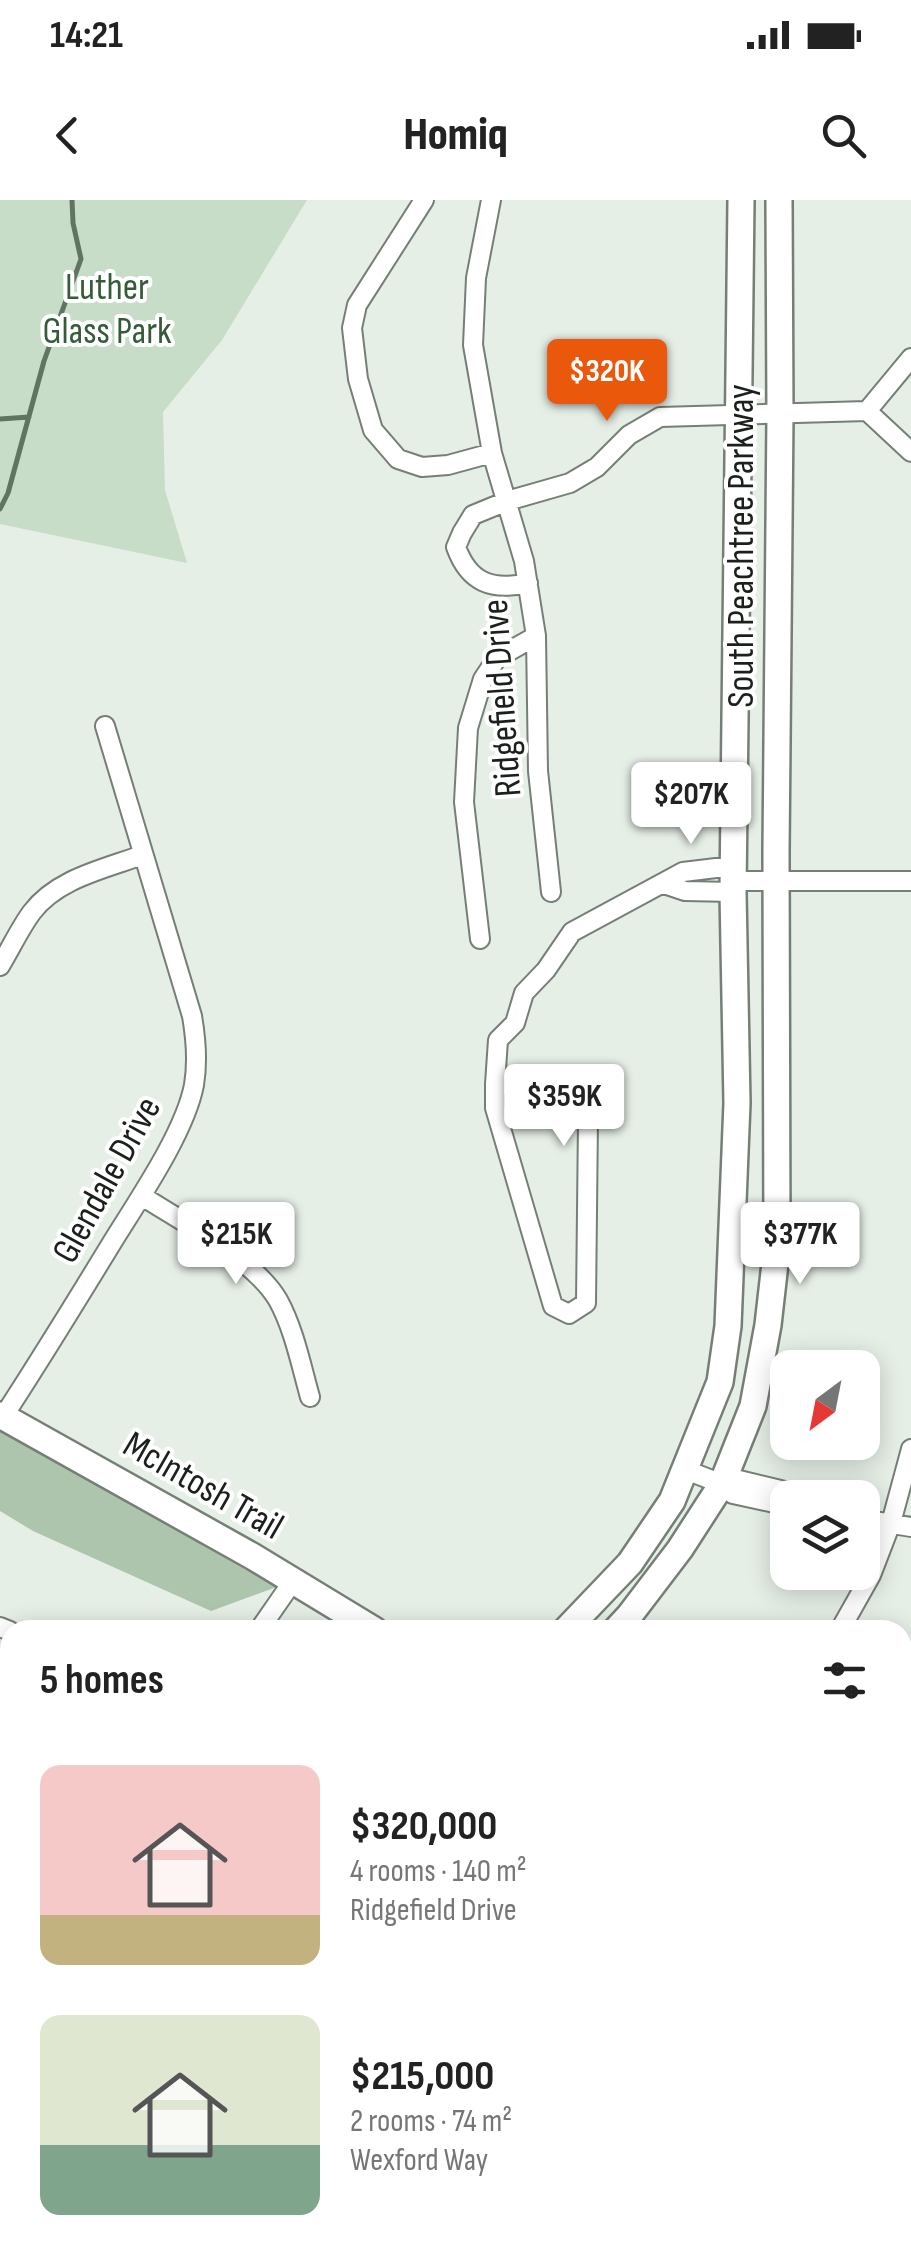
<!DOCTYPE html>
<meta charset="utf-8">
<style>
:root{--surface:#fff;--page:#f6f6f6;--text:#222;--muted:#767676;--accent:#ea580c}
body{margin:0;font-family:"Sofia Sans Condensed",sans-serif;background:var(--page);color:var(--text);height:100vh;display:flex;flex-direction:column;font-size:38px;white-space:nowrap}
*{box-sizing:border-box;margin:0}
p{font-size:32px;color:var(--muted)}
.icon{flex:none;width:55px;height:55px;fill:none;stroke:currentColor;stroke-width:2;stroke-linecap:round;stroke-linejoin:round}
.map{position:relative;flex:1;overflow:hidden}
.sheet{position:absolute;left:0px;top:1420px;width:912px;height:642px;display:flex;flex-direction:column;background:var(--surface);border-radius:30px 30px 0 0;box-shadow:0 5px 25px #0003}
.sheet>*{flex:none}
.needle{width:65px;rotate:212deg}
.tools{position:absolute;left:770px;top:1150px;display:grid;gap:20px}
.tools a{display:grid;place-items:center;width:110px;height:110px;border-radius:20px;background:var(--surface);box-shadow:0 5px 25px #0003;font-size:50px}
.price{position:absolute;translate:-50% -85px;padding:0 22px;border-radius:10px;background:#fff;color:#222;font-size:32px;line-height:65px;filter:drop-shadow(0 2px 5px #0008)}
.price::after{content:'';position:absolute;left:50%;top:60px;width:30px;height:22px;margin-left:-15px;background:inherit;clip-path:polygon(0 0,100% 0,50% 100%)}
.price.selected{background:var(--accent);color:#fff}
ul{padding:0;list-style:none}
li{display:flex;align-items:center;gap:30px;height:250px;padding:0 40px}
li span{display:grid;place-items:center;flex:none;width:280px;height:200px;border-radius:20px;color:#555}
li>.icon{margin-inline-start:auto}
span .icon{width:120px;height:120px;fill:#fffc;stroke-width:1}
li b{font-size:42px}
h2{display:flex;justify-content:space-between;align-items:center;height:120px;padding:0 40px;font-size:42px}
.status{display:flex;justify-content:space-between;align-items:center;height:70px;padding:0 50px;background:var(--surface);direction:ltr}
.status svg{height:28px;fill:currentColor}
header{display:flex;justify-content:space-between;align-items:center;height:130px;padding:0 40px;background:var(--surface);font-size:45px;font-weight:800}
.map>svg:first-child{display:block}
</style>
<div class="status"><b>14:21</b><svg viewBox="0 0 49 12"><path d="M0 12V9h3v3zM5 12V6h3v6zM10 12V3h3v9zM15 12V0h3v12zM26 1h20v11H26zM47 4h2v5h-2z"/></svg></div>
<header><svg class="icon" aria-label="back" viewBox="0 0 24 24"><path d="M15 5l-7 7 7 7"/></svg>Homiq<svg class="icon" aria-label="search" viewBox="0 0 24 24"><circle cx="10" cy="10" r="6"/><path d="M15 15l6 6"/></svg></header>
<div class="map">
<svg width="911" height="2061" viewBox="0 0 911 2061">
<rect width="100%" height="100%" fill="#e5efe6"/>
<path fill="#c7ddc8" d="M 0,0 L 307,0 L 222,140 L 163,212 L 165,290 L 187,363 L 0,324 Z"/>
<path fill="#adc5ad" d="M 0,1223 L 293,1381 L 211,1411 L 33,1331 L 0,1311 Z"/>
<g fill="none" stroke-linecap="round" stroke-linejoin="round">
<path stroke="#617361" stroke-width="5" d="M 0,219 L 29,217
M 0,309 L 8,293 L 44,161 L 81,59 L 73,23 L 72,0"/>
<defs>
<path id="street" d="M 424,0 L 357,105 L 352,128 L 358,179 L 373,230 L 398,259 L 422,267 L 448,265 L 492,253 L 473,145 L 476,78 L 491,0
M 867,211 L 911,158
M 867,211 L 911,252
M 492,253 L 524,361 L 536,436 L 538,571 L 551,692
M 528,383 C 492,391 469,383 456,347 L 462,333 L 473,315 L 507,301 L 570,283 L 597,267 L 629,235 L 660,217 L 867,211
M 734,681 L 911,681
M 664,684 L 685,691 L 733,692
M 480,739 L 464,602 L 468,528 L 483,479 L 497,458 L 536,436
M 0,766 C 11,748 20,728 32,712 C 58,678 105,669 142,655
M 495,884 L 495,908 L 553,1106 L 569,1114 L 586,1103 L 588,920 L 573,898 L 555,891 L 495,884 L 498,840 L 515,823 L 524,793 L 546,770 L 572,732 L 683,672 L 716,668 L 734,668
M 142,996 C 182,1022 254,1059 278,1100 C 294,1129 301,1165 310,1197
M 3,1217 C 41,1159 77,1100 113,1041 C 139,999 185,932 194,885 C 198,861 196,839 192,816 L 105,526
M 686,1270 L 722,1284 L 733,1294 L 788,1306
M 722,1284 L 739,1280 L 814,1298
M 862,1319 L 911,1327
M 0,1427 L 10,1431
M 259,1430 L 293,1381
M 840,1430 L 871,1375 L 891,1323 L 911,1249
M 0,1686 L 10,1687
M 902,1982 L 911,1987
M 345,2052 L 346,2052
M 365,2052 L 373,2061
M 744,2061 L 745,2052"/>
<path id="secondary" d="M 0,1215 L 252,1356 L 374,1430
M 566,1430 L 630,1363 L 672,1301 L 720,1182 L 728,1126 L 737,903 L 733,692 L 741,0
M 616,1430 L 629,1416 L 680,1349 L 722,1284 L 753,1206 L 768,1125 L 777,1046 L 776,652 L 780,214 L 779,0
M 902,1788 L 911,1791
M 46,2061 L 51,2052
M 86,2061 L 91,2052"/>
</defs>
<use href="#street" stroke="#767f76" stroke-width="22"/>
<use href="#secondary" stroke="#767f76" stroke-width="30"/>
<use href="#street" stroke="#fff" stroke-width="18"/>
<use href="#secondary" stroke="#fff" stroke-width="25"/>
</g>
<g text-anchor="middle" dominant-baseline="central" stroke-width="8" stroke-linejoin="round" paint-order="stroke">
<g font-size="38" fill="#355b38" stroke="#fff">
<text x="107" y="87">Luther<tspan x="107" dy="44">Glass Park</tspan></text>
</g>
<g font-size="38" fill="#1c201c" stroke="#fff">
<text transform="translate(741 346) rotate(-90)">South Peachtree Parkway</text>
<text transform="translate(502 498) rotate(-94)">Ridgefield Drive</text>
<text transform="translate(107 980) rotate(-61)">Glendale Drive</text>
<text transform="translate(203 1286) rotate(30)">McIntosh Trail</text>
</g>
</g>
</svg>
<div class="tools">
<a><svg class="needle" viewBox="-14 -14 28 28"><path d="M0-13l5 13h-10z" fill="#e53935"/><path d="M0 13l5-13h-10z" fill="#767676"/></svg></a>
<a><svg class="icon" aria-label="layers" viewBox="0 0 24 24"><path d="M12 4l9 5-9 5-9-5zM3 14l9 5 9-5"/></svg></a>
</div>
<b class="price selected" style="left:607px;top:224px">$320K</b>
<b class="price" style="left:691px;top:647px">$207K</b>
<b class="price" style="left:564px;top:949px">$359K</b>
<b class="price" style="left:236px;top:1087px">$215K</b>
<b class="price" style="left:800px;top:1087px">$377K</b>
<section class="sheet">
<h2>5 homes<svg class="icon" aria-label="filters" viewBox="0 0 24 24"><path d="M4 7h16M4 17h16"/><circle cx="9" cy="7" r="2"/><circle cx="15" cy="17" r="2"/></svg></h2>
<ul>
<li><span style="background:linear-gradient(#f6c9c9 75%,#c2b280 0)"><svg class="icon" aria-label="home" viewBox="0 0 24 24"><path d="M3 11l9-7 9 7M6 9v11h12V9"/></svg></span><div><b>$320,000</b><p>4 rooms · 140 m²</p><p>Ridgefield Drive</p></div></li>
<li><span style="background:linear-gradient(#dfe7d0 65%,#7fa58c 0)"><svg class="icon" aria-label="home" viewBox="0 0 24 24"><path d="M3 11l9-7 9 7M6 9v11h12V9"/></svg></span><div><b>$215,000</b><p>2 rooms · 74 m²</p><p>Wexford Way</p></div></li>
</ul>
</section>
</div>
